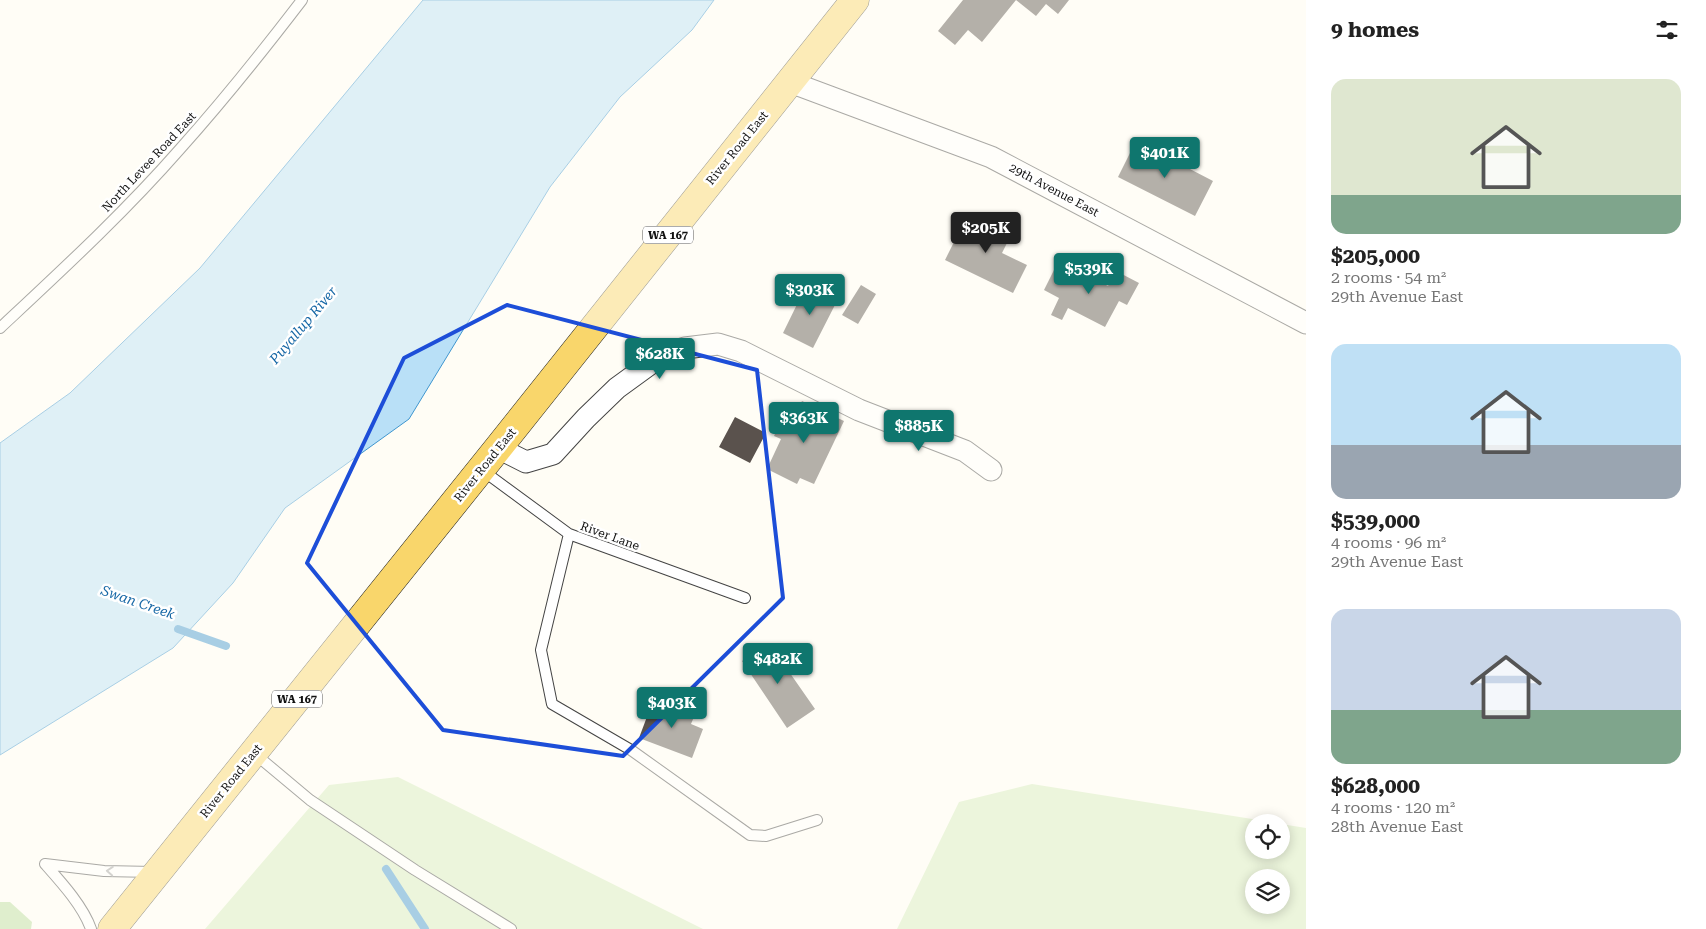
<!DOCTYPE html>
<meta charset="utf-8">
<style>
:root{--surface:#fff;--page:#f6f6f6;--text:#222;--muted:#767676;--accent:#0f766e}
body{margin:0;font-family:"Roboto Serif",serif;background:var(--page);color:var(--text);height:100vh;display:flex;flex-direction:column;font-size:19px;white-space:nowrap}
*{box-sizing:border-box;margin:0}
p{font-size:16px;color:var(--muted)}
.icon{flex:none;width:28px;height:28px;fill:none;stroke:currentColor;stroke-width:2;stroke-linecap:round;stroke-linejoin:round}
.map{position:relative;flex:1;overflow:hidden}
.sheet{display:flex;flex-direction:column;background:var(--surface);width:400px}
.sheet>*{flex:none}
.controls{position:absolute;left:1245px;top:814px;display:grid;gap:10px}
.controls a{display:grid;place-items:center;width:45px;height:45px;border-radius:50%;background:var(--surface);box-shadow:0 2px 12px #0003;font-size:25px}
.price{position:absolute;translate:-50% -42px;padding:0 11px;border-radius:5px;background:var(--accent);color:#fff;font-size:16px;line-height:32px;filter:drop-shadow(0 1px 2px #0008)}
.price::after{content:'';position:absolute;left:50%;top:30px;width:15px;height:11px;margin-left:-8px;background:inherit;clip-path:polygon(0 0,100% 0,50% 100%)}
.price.current{background:#222;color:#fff}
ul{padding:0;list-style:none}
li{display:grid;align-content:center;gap:10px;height:265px;padding:0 25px}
li span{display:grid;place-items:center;height:155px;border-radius:15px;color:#555}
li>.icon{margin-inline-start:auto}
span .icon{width:90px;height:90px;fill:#fffc;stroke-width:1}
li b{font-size:21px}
h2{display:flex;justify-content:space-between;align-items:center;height:60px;padding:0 25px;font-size:21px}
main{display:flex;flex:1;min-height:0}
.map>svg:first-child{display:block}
</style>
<main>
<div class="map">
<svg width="1306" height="929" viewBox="0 0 1306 929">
<rect width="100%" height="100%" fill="#fffdf5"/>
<path fill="#d5ebbd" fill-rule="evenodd" d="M 398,777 L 703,929 L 205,929 L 329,785 Z
M 1032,784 L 1271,822 L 1254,822 L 1254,850 L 1281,850 L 1281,824 L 1306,828 L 1306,929 L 897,929 L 959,802 ZM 1254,878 L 1281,878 L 1281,905 L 1254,905 Z"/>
<path fill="#b9dc9c" d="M 0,902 L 10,902 L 32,922 L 31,929 L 0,929 Z"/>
<path fill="#b9e0f7" stroke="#3f96cf" d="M 423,0 L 714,0 L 692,30 L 620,97 L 550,187 L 409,419 L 285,508 L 233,583 L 173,648 L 0,755 L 0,443 L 70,393 L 200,268 Z"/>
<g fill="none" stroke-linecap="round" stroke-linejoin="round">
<path stroke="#3f96cf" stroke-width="8" d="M 178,629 L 226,646
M 386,869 L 425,929"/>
</g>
<path fill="#5a524d" d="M 963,0 L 1016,0 L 982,42 L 968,30 L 955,45 L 938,31 Z
M 1016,0 L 1069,0 L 1058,14 L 1046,4 L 1036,16 Z
M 1136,141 L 1213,181 L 1195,216 L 1118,177 Z
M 968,214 L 1011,235 L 1002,253 L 1027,265 L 1013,293 L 945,260 Z
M 1057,264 L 1084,278 L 1086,275 L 1108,286 L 1116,271 L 1139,283 L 1127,305 L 1119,301 L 1105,327 L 1068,308 L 1062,320 L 1051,315 L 1059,298 L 1044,290 Z
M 807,284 L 838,299 L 813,348 L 783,333 Z
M 861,285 L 876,294 L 858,324 L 842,315 Z
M 802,401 L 844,421 L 814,484 L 800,478 L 797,484 L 767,469 L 781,439 L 774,436 L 784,415 L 793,419 Z
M 735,417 L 766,433 L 750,463 L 719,447 Z
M 769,643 L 815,709 L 787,728 L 742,661 Z
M 669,702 L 696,712 L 691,724 L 703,729 L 692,758 L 639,738 L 651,706 L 666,712 Z"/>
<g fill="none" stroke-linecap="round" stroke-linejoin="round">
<defs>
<path id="service" d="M 0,328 C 62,270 124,213 180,149 C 223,101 263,51 302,0
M 482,470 L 569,534 L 745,598
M 569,534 L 541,650 L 552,704 L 631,750 L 750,835 L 766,836 L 817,820
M 255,754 L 310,800 L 415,870 L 511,929
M 45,864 L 104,871 L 153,872
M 45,864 C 61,882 83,906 91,929"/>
<path id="minor" d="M 790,82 L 991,157 L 1306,323
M 498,448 L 526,462 L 553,454 L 586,418 L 617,388 L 661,356 L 685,348 L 718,344 L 741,351 L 859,410 L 965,451 L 991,470"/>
<path id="primary" d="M 112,929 L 498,448 L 855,0"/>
</defs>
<use href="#service" stroke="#444" stroke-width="12"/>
<use href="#minor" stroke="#444" stroke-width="23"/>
<use href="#primary" stroke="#222" stroke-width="29"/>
<use href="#service" stroke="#fff" stroke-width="10"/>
<use href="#minor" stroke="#fff" stroke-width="21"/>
<use href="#primary" stroke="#f9d66b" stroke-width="28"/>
</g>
<defs><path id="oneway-chevron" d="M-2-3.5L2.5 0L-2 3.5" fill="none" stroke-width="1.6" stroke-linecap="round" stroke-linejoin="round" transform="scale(1.25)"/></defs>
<use stroke="#a0a0a0" href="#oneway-chevron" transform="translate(110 871) rotate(-176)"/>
<path d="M0 0H1306V929H0ZM 507,305 L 757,370 L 783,598 L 623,756 L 443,730 L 307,563 L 404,358 Z" fill="#fffdf5" fill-opacity=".55" fill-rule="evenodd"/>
<path fill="none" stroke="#1d4ed8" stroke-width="4" stroke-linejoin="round" d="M 507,305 L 757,370 L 783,598 L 623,756 L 443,730 L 307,563 L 404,358 Z"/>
<g text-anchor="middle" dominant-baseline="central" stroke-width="5" stroke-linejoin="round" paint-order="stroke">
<g fill="#fff" stroke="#585858" stroke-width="1">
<rect x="643" y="226.5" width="50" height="17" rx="4"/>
<rect x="272" y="690.5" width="50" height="17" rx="4"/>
</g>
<g font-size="11" font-weight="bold" fill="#111">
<text x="668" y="235">WA 167</text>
<text x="297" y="699">WA 167</text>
</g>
<g font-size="12" fill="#111" stroke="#fff">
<text transform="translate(737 148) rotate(-51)">River Road East</text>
<text transform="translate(149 162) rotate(-47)">North Levee Road East</text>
<text transform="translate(1054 190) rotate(28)">29th Avenue East</text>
<text transform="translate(485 465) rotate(-51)">River Road East</text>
<text transform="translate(610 536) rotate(20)">River Lane</text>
<text transform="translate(231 781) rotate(-51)">River Road East</text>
</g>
<g font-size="14" font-style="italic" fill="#1768a6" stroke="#fff">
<text transform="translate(303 325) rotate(-50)">Puyallup River</text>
<text transform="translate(138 602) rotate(19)">Swan Creek</text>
</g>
</g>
</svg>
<div class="controls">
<a><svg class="icon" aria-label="locate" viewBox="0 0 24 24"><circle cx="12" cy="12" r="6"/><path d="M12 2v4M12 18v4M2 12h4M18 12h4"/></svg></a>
<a><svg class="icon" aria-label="layers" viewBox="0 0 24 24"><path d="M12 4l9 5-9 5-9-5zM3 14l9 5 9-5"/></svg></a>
</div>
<b class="price" style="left:1165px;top:179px">$401K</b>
<b class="price current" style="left:986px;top:254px">$205K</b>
<b class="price" style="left:1089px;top:295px">$539K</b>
<b class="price" style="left:810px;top:316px">$303K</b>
<b class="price" style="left:660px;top:380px">$628K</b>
<b class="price" style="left:804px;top:444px">$363K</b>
<b class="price" style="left:919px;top:452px">$885K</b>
<b class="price" style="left:778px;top:685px">$482K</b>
<b class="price" style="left:672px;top:729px">$403K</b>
</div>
<section class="sheet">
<h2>9 homes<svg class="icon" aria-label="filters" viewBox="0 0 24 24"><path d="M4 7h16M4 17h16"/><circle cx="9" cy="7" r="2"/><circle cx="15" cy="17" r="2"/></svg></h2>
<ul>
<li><span style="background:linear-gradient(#dfe7d0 75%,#7fa58c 0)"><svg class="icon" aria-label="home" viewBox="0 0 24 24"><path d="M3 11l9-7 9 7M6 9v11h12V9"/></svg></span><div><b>$205,000</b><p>2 rooms · 54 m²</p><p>29th Avenue East</p></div></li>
<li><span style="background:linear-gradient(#bfe0f5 65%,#9aa5b1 0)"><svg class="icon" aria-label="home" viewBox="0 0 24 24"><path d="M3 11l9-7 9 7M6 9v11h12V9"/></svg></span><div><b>$539,000</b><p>4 rooms · 96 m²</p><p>29th Avenue East</p></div></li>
<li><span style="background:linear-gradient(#c9d6e8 65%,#7fa58c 0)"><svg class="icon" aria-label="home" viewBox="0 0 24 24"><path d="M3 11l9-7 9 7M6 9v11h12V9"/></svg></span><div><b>$628,000</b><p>4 rooms · 120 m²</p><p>28th Avenue East</p></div></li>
</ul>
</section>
</main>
